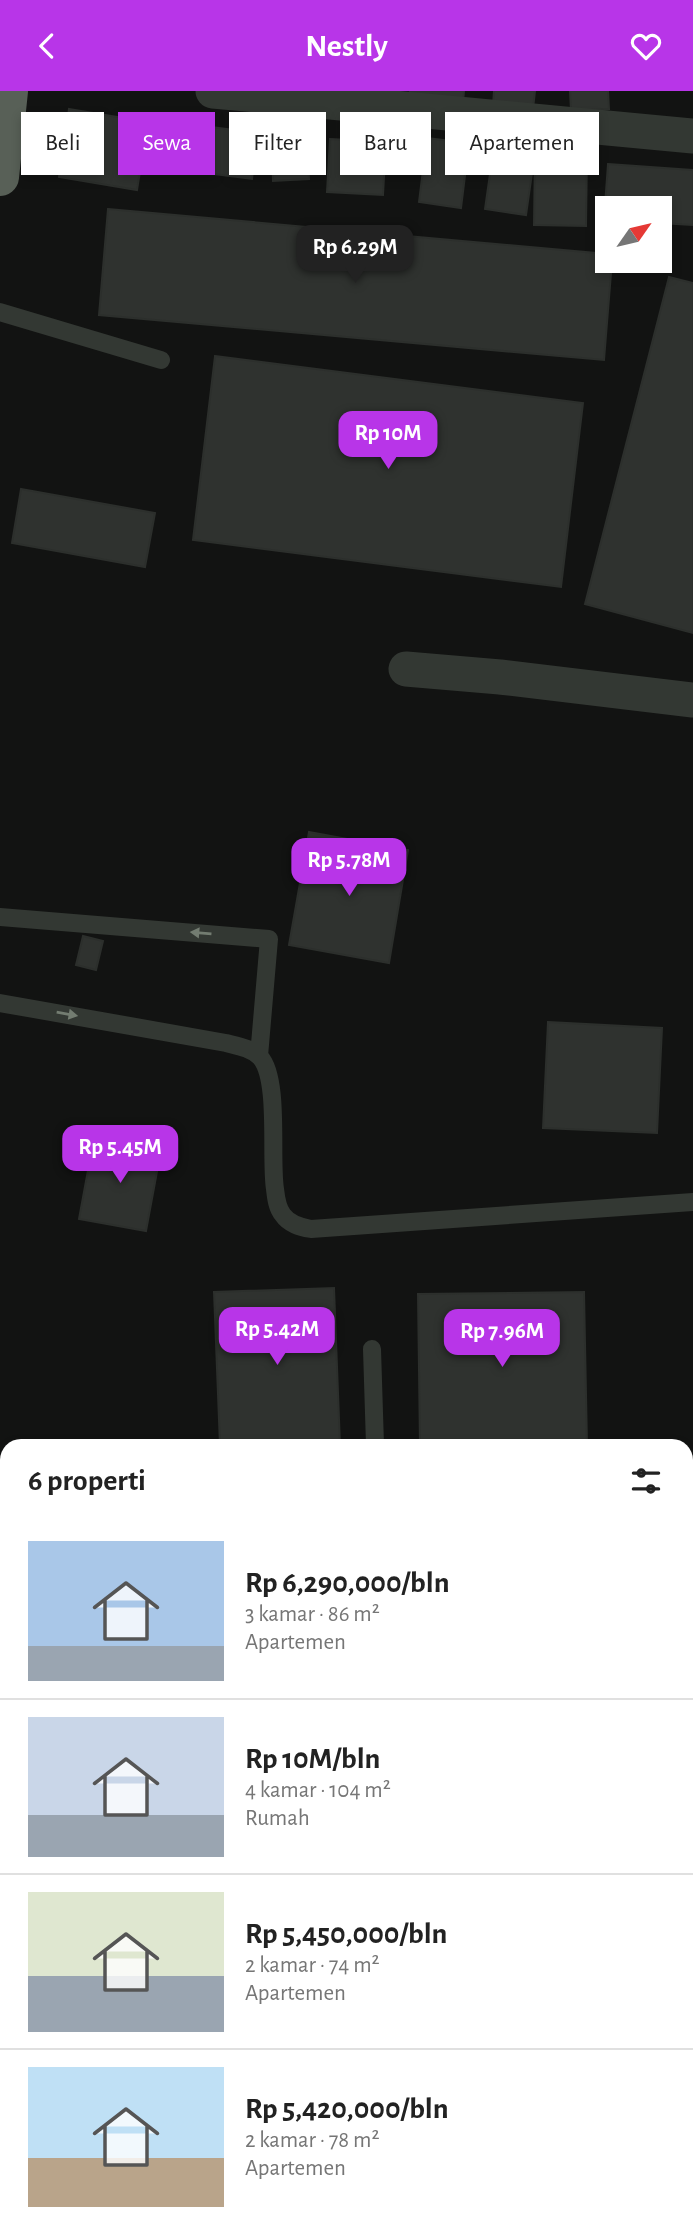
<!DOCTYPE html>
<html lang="id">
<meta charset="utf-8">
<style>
:root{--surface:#fff;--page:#f6f6f6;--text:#222;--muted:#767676;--line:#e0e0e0;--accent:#b835e8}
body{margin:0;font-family:"Alegreya Sans",sans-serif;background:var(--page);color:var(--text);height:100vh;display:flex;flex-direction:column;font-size:26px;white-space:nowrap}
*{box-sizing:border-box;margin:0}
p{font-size:23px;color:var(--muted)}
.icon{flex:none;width:38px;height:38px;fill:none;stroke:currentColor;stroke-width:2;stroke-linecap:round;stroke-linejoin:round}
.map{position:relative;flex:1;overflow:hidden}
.side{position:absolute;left:0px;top:1348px;width:693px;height:800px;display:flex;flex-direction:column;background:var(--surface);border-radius:21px 21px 0 0;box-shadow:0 4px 10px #0003}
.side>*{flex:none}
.guide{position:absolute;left:21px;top:21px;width:651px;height:63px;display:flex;gap:14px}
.needle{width:46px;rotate:56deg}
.fabs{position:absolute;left:595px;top:105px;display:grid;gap:14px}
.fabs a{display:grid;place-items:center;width:77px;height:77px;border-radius:0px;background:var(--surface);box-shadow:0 4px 10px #0003;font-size:35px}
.price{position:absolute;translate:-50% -60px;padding:0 16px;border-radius:14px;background:var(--accent);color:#fff;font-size:23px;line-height:46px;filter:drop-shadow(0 2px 4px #0008)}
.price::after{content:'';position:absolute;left:50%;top:42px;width:21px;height:16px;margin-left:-10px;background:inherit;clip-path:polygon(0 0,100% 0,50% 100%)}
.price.current{background:#222;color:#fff}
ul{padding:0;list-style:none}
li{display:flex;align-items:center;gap:21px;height:175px;padding:0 28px}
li+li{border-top:2px solid var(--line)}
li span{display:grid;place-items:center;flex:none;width:196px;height:140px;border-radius:0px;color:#555}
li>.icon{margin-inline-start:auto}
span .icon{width:84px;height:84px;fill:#fffc;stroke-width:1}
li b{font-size:30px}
h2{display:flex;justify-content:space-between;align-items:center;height:84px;padding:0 28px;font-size:30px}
.pill{padding:0 24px;border-radius:0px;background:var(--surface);box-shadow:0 4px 10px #0003;font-size:24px;line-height:63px}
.pill.current{background:var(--accent);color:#fff}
header{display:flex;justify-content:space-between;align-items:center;height:91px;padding:0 28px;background:var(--accent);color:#fff;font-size:32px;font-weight:700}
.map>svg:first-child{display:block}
</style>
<header><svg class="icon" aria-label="back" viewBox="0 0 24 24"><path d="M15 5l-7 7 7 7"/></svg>Nestly<svg class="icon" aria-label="heart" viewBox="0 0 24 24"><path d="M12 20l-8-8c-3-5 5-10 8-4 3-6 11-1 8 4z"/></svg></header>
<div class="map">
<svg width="693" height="2147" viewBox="0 0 693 2147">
<rect width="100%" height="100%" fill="#121312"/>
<path fill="#2f322f" stroke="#2c2f2c" stroke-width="2" d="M 410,0 L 464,0 L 463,12 L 409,7 Z
M 494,0 L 535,0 L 533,18 L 493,14 Z
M 570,0 L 608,0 L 609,18 L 571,20 Z
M 69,18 L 148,31 L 137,99 L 59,86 Z
M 188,33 L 258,42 L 252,88 L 182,79 Z
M 307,38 L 309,88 L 273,90 L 271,39 Z
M 427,47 L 469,52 L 461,117 L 419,111 Z
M 330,48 L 386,51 L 383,104 L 327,101 Z
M 494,55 L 535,61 L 526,124 L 485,118 Z
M 535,61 L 587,63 L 586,135 L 534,134 Z
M 608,73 L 693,79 L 693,134 L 660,132 L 660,117 L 607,117 L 607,128 L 604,128 Z
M 108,118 L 607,163 L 607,170 L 612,170 L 604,269 L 99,224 Z
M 669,186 L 693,192 L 693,542 L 585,513 Z
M 215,265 L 583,312 L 561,496 L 193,449 Z
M 21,398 L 155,422 L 145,476 L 12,452 Z
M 309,741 L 408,759 L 389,872 L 289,854 Z
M 83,845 L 103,850 L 96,879 L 76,874 Z
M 548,931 L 662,937 L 657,1042 L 543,1037 Z
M 94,1047 L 161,1059 L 146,1140 L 79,1128 Z
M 334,1197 L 340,1354 L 220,1354 L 214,1201 Z
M 584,1201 L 587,1354 L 420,1354 L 418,1203 Z
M 7,1965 L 7,1993 L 0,1994 L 0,1967 Z"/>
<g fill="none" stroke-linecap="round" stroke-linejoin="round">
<path stroke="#3a3f39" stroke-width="4.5" stroke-dasharray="3.5 5" stroke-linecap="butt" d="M 686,1616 L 693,1611"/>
<path stroke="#333833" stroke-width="18" d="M 0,221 L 161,269
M 0,826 L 269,848 L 259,965
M 0,912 L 226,952 C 238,955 251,957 260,966 C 280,988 270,1067 275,1098 C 276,1107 277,1117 283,1124 C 289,1133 300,1136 311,1138 L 693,1111
M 372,1258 L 375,1354"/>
<path stroke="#333833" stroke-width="35" d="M 213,0 L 693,45
M 406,578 L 500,586 L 693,609
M 686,1665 L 693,1665
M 0,1673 L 7,1673
M 0,1927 L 7,1924
M 686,1978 L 693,1980"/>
<path stroke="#586057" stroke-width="38" d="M 0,86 L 9,0"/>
</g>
<defs><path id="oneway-solid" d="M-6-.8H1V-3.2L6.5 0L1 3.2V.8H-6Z" transform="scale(1.75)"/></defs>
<g fill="#737c71">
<use href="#oneway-solid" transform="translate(201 842) rotate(-175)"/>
<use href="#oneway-solid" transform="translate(67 923) rotate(10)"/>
</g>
</svg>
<div class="fabs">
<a><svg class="needle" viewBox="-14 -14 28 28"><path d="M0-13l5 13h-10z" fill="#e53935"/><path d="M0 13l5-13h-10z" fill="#767676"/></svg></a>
</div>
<b class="price current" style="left:355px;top:194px">Rp 6.29M</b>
<b class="price" style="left:388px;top:380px">Rp 10M</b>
<b class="price" style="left:349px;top:807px">Rp 5.78M</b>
<b class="price" style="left:120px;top:1094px">Rp 5.45M</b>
<b class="price" style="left:277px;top:1276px">Rp 5.42M</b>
<b class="price" style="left:502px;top:1278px">Rp 7.96M</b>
<div class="guide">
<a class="pill">Beli</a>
<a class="pill current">Sewa</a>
<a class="pill">Filter</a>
<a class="pill">Baru</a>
<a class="pill">Apartemen</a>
</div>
<section class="side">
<h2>6 properti<svg class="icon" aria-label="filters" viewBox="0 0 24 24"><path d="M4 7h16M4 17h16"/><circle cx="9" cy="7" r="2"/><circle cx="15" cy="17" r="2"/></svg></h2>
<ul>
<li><span style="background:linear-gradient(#a9c7e8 75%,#9aa5b1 0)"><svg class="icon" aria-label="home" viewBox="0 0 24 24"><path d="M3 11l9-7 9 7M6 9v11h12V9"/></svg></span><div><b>Rp 6,290,000/bln</b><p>3 kamar · 86 m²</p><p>Apartemen</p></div></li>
<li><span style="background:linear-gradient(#c9d6e8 70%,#9aa5b1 0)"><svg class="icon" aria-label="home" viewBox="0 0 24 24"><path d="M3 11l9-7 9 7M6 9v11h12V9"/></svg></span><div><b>Rp 10M/bln</b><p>4 kamar · 104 m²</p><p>Rumah</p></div></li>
<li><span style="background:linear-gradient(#dfe7d0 60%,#9aa5b1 0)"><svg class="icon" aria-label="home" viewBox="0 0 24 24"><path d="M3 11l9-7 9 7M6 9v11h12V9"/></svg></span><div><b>Rp 5,450,000/bln</b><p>2 kamar · 74 m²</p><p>Apartemen</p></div></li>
<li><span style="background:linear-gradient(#bfe0f5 65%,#b9a48a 0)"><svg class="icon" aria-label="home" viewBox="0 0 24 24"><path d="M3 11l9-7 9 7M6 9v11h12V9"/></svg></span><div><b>Rp 5,420,000/bln</b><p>2 kamar · 78 m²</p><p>Apartemen</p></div></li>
</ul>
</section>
</div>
